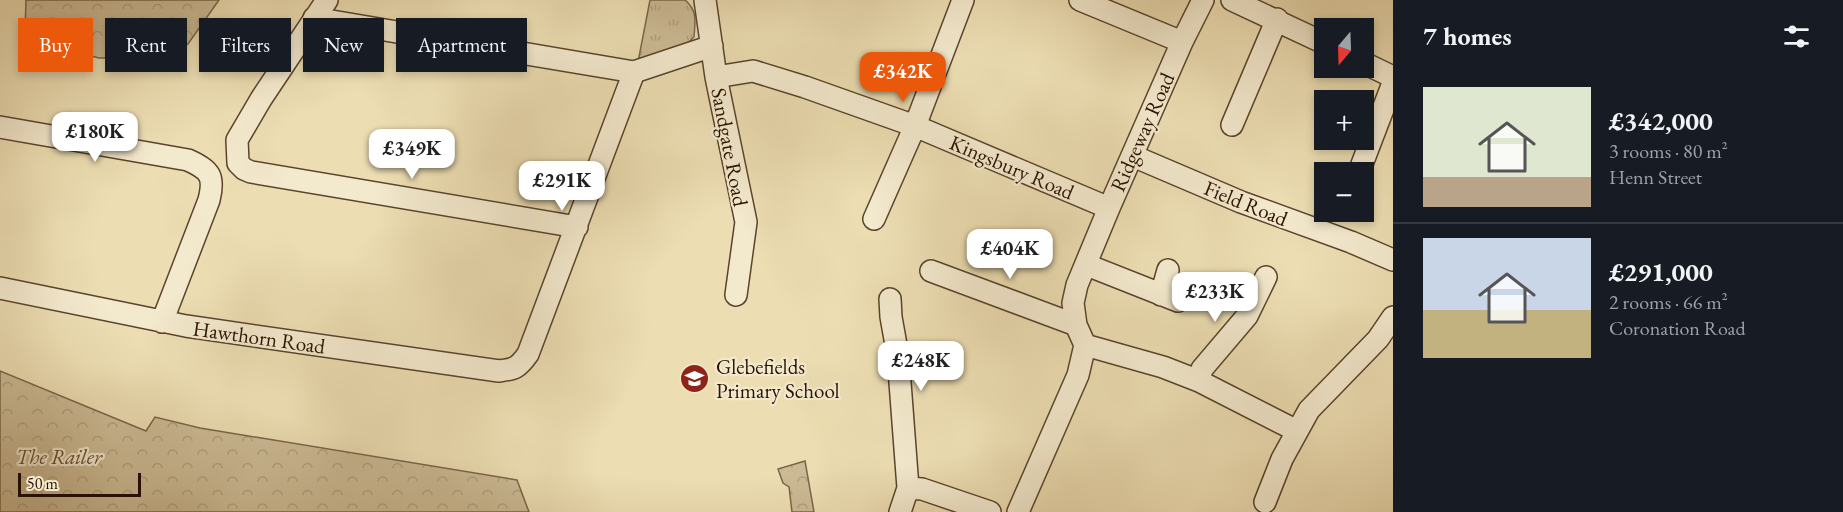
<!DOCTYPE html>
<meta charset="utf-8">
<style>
:root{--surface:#171b24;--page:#20242c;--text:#f1f3f6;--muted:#9ea1a6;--line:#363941;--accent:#ea580c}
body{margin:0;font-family:"EB Garamond",serif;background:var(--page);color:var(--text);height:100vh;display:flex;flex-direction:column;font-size:22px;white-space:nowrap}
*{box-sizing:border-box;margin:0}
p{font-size:20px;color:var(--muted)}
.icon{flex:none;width:33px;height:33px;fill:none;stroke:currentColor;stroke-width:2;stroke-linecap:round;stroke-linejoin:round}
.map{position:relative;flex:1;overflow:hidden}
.sheet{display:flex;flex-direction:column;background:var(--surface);width:450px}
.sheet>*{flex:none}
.banner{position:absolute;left:18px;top:18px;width:570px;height:54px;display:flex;gap:12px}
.needle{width:39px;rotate:199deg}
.fabs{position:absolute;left:1314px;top:18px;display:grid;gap:12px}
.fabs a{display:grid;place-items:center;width:60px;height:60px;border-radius:0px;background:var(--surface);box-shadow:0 3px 9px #0003;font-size:30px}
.scale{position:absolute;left:18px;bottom:15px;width:123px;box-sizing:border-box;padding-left:6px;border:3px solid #2a1100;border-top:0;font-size:16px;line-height:21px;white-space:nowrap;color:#2a1100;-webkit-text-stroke:4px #f3e9cd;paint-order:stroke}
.price{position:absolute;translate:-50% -51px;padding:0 14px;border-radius:12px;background:#fff;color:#222;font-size:20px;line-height:39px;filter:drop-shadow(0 2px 3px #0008)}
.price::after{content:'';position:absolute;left:50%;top:36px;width:18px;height:14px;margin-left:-9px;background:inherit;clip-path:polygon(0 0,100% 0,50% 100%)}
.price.active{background:var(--accent);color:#fff}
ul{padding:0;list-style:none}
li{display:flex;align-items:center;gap:18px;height:150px;padding:0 30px}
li+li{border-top:2px solid var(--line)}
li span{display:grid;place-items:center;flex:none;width:168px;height:120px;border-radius:0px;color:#555}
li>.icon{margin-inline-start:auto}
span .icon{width:72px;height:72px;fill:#fffc;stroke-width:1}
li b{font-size:26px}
h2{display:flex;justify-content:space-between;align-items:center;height:72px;padding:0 30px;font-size:26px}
.tag{padding:0 21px;border-radius:0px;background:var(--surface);box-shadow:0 3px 9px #0003;font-size:21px;line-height:54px}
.tag.active{background:var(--accent);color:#fff}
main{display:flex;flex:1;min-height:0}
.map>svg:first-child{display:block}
</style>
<main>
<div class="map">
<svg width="1393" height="512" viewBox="0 0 1393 512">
<defs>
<pattern id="grass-tufts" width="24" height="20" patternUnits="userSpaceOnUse" patternTransform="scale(1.5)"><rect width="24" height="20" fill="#cbba94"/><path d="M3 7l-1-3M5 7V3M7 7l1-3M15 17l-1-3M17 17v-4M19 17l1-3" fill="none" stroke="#ae9f7e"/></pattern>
<pattern id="forest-crowns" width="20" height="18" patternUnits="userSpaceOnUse" patternTransform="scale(1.5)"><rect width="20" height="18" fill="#cbba94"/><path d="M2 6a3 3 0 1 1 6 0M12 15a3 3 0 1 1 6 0" fill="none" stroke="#ae9f7e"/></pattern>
</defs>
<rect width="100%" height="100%" fill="#ecddb2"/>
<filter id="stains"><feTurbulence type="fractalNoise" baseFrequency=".00333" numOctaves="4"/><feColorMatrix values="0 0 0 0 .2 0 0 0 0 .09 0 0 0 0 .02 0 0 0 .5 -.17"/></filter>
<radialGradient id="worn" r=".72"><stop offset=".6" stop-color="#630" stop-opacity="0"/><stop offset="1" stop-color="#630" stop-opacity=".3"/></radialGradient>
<path fill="url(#grass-tufts)" stroke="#7a664a" stroke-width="1.5" d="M 650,0 L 685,0 C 698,11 695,21 694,37 L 681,50 L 638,62 Z"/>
<path fill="url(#forest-crowns)" stroke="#7a664a" stroke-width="1.5" d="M 26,0 L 219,0 L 188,44 L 168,58 L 99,58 L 43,44 L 25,31 Z
M 0,371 L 146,431 L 155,417 L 200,428 L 517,480 L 529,512 L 0,512 Z
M 805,461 L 814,512 L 792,512 L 789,487 L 783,483 L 778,469 Z"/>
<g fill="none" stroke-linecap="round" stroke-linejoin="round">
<defs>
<path id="minor" d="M 327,0 L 261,99 L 237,140 L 238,163 L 244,169 L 251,172 L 577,227
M 705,0 L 716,77 L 746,222 L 736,295
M 1080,0 L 1182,42
M 1232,0 L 1324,43
M 314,18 L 634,72 L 712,46
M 1364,63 L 1393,77
M 716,77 L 753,71 L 805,87 L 915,126 L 1109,208
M 1232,125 L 1277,19
M 0,127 L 188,160 C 210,170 215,176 209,200 L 162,322
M 1133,156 L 1241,202 L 1351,242 L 1393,260
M 1359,172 L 1393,83
M 874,219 L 915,126 L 963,0
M 1087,265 L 1178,301
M 931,271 L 1076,325
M 0,288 L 186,326 L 499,371 C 515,369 518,368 528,354 L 634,72
M 1161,295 L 1168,270
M 890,299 L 891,317 L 898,356 L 908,488
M 1085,345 L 1163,367 L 1199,381 L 1297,431
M 1199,381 L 1202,369 L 1247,316 L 1266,277
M 1265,502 L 1282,459 L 1309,410 L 1378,339 L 1393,317
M 900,512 L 908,488 L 922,489 L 990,512
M 1018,512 L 1078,375 L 1085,345 L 1076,325 L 1073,303 L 1077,285 L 1109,208 L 1182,42 L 1203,0"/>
</defs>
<use href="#minor" stroke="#5a442c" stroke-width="24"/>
<use href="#minor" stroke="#f3e9cd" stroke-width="21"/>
</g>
<defs>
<symbol id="school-disc" viewBox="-11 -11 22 22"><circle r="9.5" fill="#8f2418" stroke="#f3e9cd"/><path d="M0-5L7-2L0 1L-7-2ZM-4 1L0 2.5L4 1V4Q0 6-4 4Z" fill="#fff"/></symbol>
</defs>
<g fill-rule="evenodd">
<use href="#school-disc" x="678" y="362" width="33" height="33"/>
</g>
<g text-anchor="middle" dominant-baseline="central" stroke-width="4.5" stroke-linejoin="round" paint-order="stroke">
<g font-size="21" fill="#2a1100" stroke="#f3e9cd">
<text transform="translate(1142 132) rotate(-66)">Ridgeway Road</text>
<text transform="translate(730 147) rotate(79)">Sandgate Road</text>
<text transform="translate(1012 167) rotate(23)">Kingsbury Road</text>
<text transform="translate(1246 203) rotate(22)">Field Road</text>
<text transform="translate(259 337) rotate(8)">Hawthorn Road</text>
</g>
<g font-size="21" fill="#2a1100" stroke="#f3e9cd" text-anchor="start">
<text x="716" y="366">Glebefields<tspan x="716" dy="24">Primary School</tspan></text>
</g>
<g font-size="21" font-style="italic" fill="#624c34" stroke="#f3e9cd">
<text x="59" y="456">The Railer</text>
</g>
</g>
<rect width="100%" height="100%" filter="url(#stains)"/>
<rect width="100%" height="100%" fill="url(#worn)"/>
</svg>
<div class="fabs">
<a><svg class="needle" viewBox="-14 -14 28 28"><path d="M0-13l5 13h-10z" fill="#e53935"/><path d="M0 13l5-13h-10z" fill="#9ea1a6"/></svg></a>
<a>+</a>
<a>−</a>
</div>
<div class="scale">50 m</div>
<b class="price active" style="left:903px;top:103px">£342K</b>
<b class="price" style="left:95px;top:163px">£180K</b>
<b class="price" style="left:412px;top:180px">£349K</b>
<b class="price" style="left:562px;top:212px">£291K</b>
<b class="price" style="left:1010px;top:280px">£404K</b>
<b class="price" style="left:1215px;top:323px">£233K</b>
<b class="price" style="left:921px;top:392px">£248K</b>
<div class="banner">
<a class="tag active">Buy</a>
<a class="tag">Rent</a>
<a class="tag">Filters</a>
<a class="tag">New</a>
<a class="tag">Apartment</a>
</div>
</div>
<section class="sheet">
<h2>7 homes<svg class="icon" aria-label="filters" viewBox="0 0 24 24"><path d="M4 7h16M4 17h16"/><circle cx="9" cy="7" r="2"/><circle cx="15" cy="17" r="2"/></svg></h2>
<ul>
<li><span style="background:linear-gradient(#dfe7d0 75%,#b9a48a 0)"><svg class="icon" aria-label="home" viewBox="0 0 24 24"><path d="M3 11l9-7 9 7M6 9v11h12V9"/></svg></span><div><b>£342,000</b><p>3 rooms · 80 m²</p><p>Henn Street</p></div></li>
<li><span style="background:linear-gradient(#c9d6e8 60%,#c2b280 0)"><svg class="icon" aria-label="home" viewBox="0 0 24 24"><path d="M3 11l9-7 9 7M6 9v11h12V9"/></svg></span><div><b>£291,000</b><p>2 rooms · 66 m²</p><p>Coronation Road</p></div></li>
</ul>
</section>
</main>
